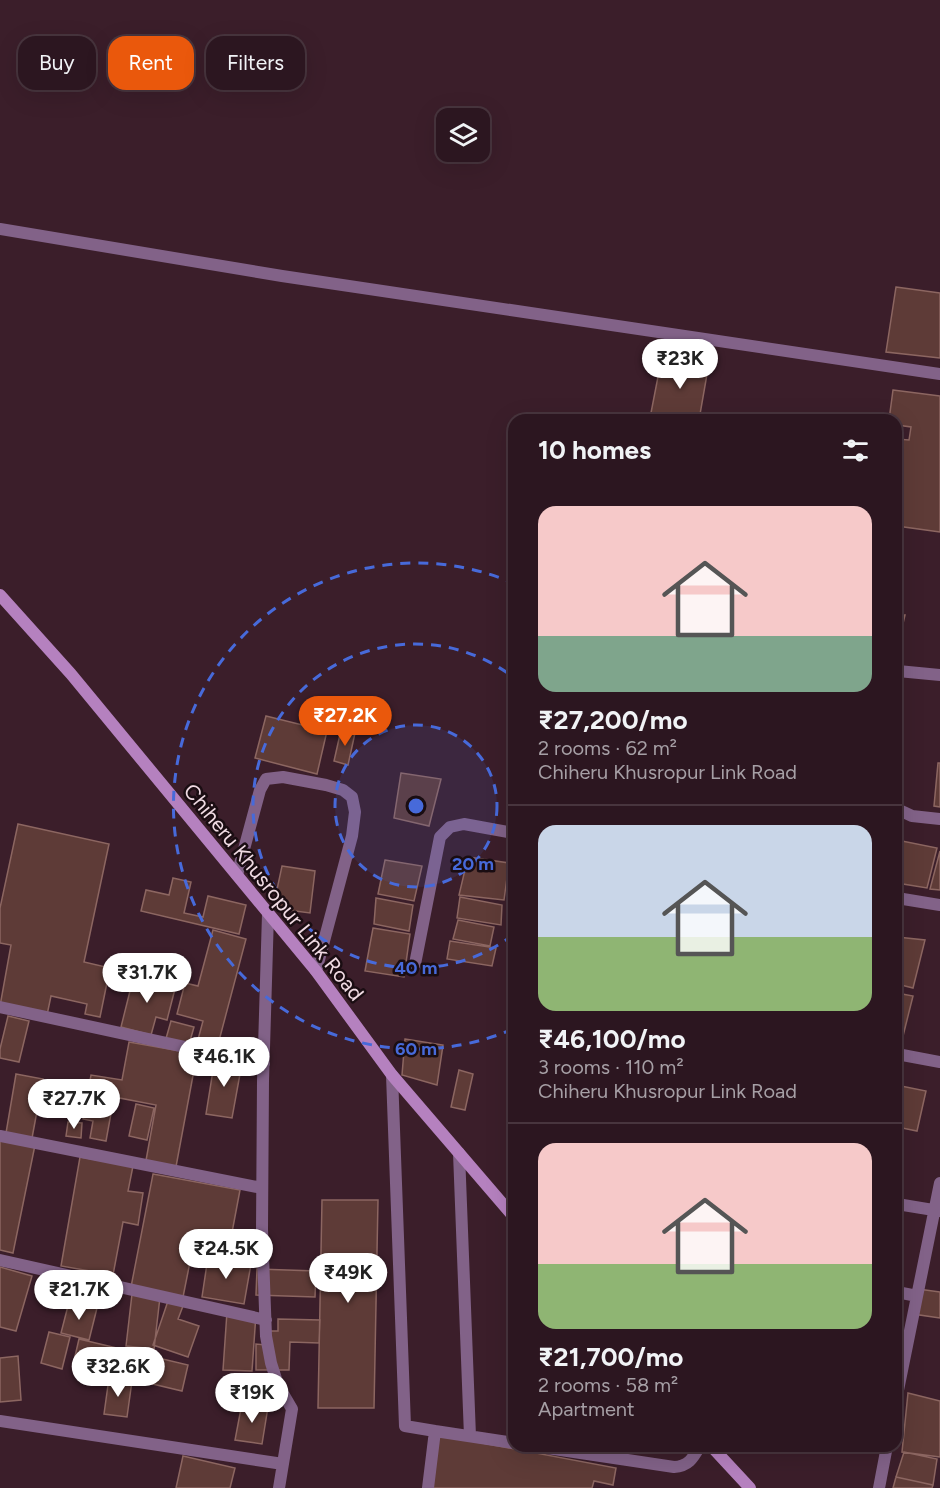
<!DOCTYPE html>
<meta charset="utf-8">
<style>
:root{--surface:#2c1620;--page:#38232d;--text:#f1f3f6;--muted:#a69fa5;--line:#48353e;--accent:#ea580c}
body{margin:0;font-family:Figtree,sans-serif;background:var(--page);color:var(--text);height:100vh;display:flex;flex-direction:column;font-size:22px;white-space:nowrap}
*{box-sizing:border-box;margin:0}
p{font-size:20px;color:var(--muted)}
.icon{flex:none;width:33px;height:33px;fill:none;stroke:currentColor;stroke-width:2;stroke-linecap:round;stroke-linejoin:round}
.map{position:relative;flex:1;overflow:hidden}
.drawer{position:absolute;left:508px;top:414px;width:394px;height:1038px;display:flex;flex-direction:column;background:var(--surface);border-radius:18px;box-shadow:0 6px 24px #0002,0 0 0 2px var(--line)}
.drawer>*{flex:none}
.hud{position:absolute;left:18px;top:36px;width:400px;height:54px;display:flex;gap:12px}
.controls{position:absolute;left:436px;top:108px;display:grid;gap:12px}
.controls a{display:grid;place-items:center;width:54px;height:54px;border-radius:12px;background:var(--surface);box-shadow:0 6px 24px #0002,0 0 0 2px var(--line);font-size:30px}
.price{position:absolute;translate:-50% -51px;padding:0 14px;border-radius:21px;background:#fff;color:#222;font-size:20px;line-height:39px;filter:drop-shadow(0 2px 3px #0008)}
.price::after{content:'';position:absolute;left:50%;top:36px;width:18px;height:14px;margin-left:-9px;background:inherit;clip-path:polygon(0 0,100% 0,50% 100%)}
.price.selected{background:var(--accent);color:#fff}
ul{padding:0;list-style:none}
li{display:grid;align-content:center;gap:12px;height:318px;padding:0 30px}
li+li{border-top:2px solid var(--line)}
li span{display:grid;place-items:center;height:186px;border-radius:18px;color:#555}
li>.icon{margin-inline-start:auto}
span .icon{width:108px;height:108px;fill:#fffc;stroke-width:1}
li b{font-size:26px}
h2{display:flex;justify-content:space-between;align-items:center;height:72px;padding:0 30px;font-size:26px}
.tag{padding:0 21px;border-radius:18px;background:var(--surface);box-shadow:0 6px 24px #0002,0 0 0 2px var(--line);font-size:21px;line-height:54px}
.tag.selected{background:var(--accent);color:#fff}
.map>svg:first-child{display:block}
</style>
<div class="map">
<svg width="940" height="1488" viewBox="0 0 940 1488">
<rect width="100%" height="100%" fill="#3b1e2a"/>
<path fill="#5e3b37" stroke="#8c6661" stroke-width="1.5" d="M 896,287 L 940,293 L 940,358 L 886,352 Z
M 662,356 L 709,363 L 699,420 L 662,420 L 650,418 Z
M 893,390 L 940,396 L 940,532 L 897,526 L 897,439 L 909,440 L 911,427 L 897,425 L 897,420 L 889,420 Z
M 897,615 L 905,615 L 897,649 Z
M 266,716 L 327,731 L 317,774 L 255,758 Z
M 341,730 L 355,733 L 348,765 L 334,761 Z
M 938,763 L 940,763 L 940,807 L 934,806 Z
M 401,773 L 441,779 L 429,826 L 394,818 Z
M 18,824 L 109,844 L 84,962 L 110,968 L 100,1017 L 85,1014 L 87,1004 L 51,996 L 47,1015 L 0,1006 L 11,945 L 0,943 L 0,908 Z
M 897,840 L 937,848 L 927,888 L 897,883 Z
M 940,851 L 940,890 L 930,889 Z
M 468,857 L 509,863 L 504,900 L 459,895 Z
M 385,860 L 422,866 L 414,901 L 378,894 Z
M 282,866 L 315,871 L 310,913 L 273,908 Z
M 173,878 L 191,882 L 184,913 L 203,917 L 208,896 L 246,905 L 239,934 L 141,911 L 146,890 L 169,895 Z
M 460,897 L 502,905 L 501,925 L 457,918 Z
M 376,898 L 413,905 L 409,931 L 374,924 Z
M 458,920 L 494,927 L 490,946 L 453,939 Z
M 373,928 L 410,934 L 404,977 L 365,971 Z
M 213,930 L 246,939 L 216,1052 L 196,1047 L 203,1021 L 177,1014 L 185,983 L 198,986 Z
M 897,937 L 925,940 L 913,988 L 897,984 Z
M 450,941 L 496,948 L 492,966 L 447,959 Z
M 134,975 L 176,985 L 167,1020 L 156,1017 L 151,1035 L 121,1027 Z
M 897,993 L 913,996 L 902,1040 L 897,1039 Z
M 8,1016 L 29,1021 L 19,1062 L 0,1058 L 0,1049 Z
M 171,1021 L 194,1027 L 188,1048 L 165,1042 Z
M 405,1039 L 443,1045 L 437,1085 L 402,1075 Z
M 129,1042 L 197,1054 L 175,1172 L 145,1166 L 156,1105 L 114,1097 L 106,1141 L 90,1138 L 93,1121 L 83,1119 L 91,1075 L 122,1080 Z
M 215,1058 L 242,1063 L 232,1118 L 206,1114 Z
M 459,1070 L 473,1074 L 465,1110 L 451,1107 Z
M 16,1074 L 43,1079 L 32,1138 L 6,1133 Z
M 901,1086 L 926,1091 L 917,1131 L 897,1127 L 897,1105 Z
M 136,1104 L 154,1108 L 147,1140 L 129,1136 Z
M 68,1122 L 82,1123 L 81,1138 L 66,1136 Z
M 0,1139 L 35,1145 L 13,1253 L 0,1250 Z
M 80,1157 L 133,1166 L 128,1191 L 143,1193 L 138,1225 L 123,1222 L 113,1275 L 61,1266 Z
M 153,1174 L 240,1190 L 227,1259 L 209,1255 L 211,1245 L 194,1242 L 183,1297 L 131,1287 Z
M 322,1200 L 378,1200 L 374,1408 L 318,1408 Z
M 208,1257 L 251,1264 L 244,1304 L 202,1297 Z
M 0,1267 L 32,1276 L 16,1331 L 0,1327 Z
M 257,1269 L 316,1271 L 315,1297 L 256,1295 Z
M 52,1275 L 76,1282 L 69,1305 L 45,1297 Z
M 78,1281 L 101,1288 L 96,1305 L 73,1299 Z
M 918,1289 L 940,1292 L 940,1318 L 913,1314 Z
M 132,1294 L 160,1297 L 154,1349 L 126,1346 Z
M 168,1301 L 183,1306 L 178,1319 L 199,1326 L 188,1357 L 153,1345 Z
M 69,1302 L 97,1308 L 89,1340 L 61,1333 Z
M 227,1312 L 256,1314 L 252,1371 L 223,1370 Z
M 278,1319 L 320,1320 L 319,1343 L 290,1342 L 289,1370 L 256,1370 L 256,1344 L 266,1345 L 267,1331 L 278,1331 Z
M 49,1332 L 70,1337 L 62,1369 L 41,1363 Z
M 79,1339 L 188,1365 L 182,1391 L 73,1365 Z
M 18,1356 L 21,1400 L 0,1402 L 0,1358 Z
M 109,1378 L 132,1381 L 127,1417 L 104,1414 Z
M 908,1393 L 940,1401 L 940,1457 L 902,1452 Z
M 242,1403 L 268,1407 L 262,1444 L 235,1440 Z
M 434,1434 L 616,1468 L 613,1485 L 594,1481 L 592,1488 L 424,1488 Z
M 904,1452 L 937,1459 L 933,1485 L 896,1477 Z
M 183,1456 L 235,1468 L 230,1488 L 176,1488 Z
M 896,1477 L 933,1485 L 932,1488 L 893,1488 Z"/>
<g fill="none" stroke-linecap="round" stroke-linejoin="round">
<path stroke="#826288" stroke-width="12" d="M 0,229 L 282,276 L 940,374
M 897,674 L 898,671 L 940,675
M 897,809 L 912,816 L 940,819
M 237,875 L 260,790 L 266,779 L 283,777 L 326,785 L 343,790 L 352,797 L 355,812 L 352,836 L 316,971
M 897,898 L 940,905
M 268,914 L 263,1081 L 262,1229 L 266,1336 L 271,1363 L 278,1385 L 292,1409 L 279,1488
M 415,964 L 440,837 L 450,827 L 464,824 L 514,833
M 0,1007 L 264,1064
M 897,1054 L 940,1062
M 392,1075 L 405,1426 L 435,1431 L 428,1488
M 0,1136 L 262,1188
M 459,1153 L 470,1436
M 897,1204 L 940,1211
M 0,1260 L 266,1320
M 897,1292 L 917,1296
M 897,1395 L 940,1183
M 0,1421 L 283,1464
M 435,1431 L 514,1443
M 534,1446 L 674,1467 C 689,1466 693,1458 700,1446
M 879,1488 L 887,1446"/>
<path stroke="#b581bf" stroke-width="12" d="M 0,595 L 71,674 L 316,971 L 392,1075 L 514,1217
M 711,1446 L 750,1488"/>
</g>
<circle cx="416" cy="806" r="81" fill="#476ada" fill-opacity=".12"/>
<g fill="none" stroke="#476ada" stroke-width="3" stroke-dasharray="10 8">
<circle cx="416" cy="806" r="81"/>
<path d="M513 935A162 162 0 1 1 513 677"/>
<path d="M513 1029A243 243 0 1 1 513 583"/>
</g>
<g text-anchor="middle" dominant-baseline="central" stroke-width="5" stroke-linejoin="round" paint-order="stroke">
<g font-size="21" fill="#f0dbe3" stroke="#1a0d12">
<text transform="translate(274 892) rotate(51)">Chiheru Khusropur Link Road</text>
</g>
</g>
<circle cx="416" cy="806" r="9" fill="#476ada" stroke="#1a0d12" stroke-width="3"/>
<g font-size="18" text-anchor="middle" font-weight="bold" fill="#476ada" stroke="#1a0d12" stroke-width="5" stroke-linejoin="round" paint-order="stroke">
<text x="473" y="870">20 m</text>
<text x="416" y="974">40 m</text>
<text x="416" y="1055">60 m</text>
</g>
</svg>
<div class="controls">
<a><svg class="icon" aria-label="layers" viewBox="0 0 24 24"><path d="M12 4l9 5-9 5-9-5zM3 14l9 5 9-5"/></svg></a>
</div>
<b class="price" style="left:680px;top:390px">₹23K</b>
<b class="price selected" style="left:345px;top:747px">₹27.2K</b>
<b class="price" style="left:147px;top:1004px">₹31.7K</b>
<b class="price" style="left:224px;top:1088px">₹46.1K</b>
<b class="price" style="left:74px;top:1130px">₹27.7K</b>
<b class="price" style="left:226px;top:1280px">₹24.5K</b>
<b class="price" style="left:348px;top:1304px">₹49K</b>
<b class="price" style="left:79px;top:1321px">₹21.7K</b>
<b class="price" style="left:118px;top:1398px">₹32.6K</b>
<b class="price" style="left:252px;top:1424px">₹19K</b>
<div class="hud">
<a class="tag">Buy</a>
<a class="tag selected">Rent</a>
<a class="tag">Filters</a>
</div>
<section class="drawer">
<h2>10 homes<svg class="icon" aria-label="filters" viewBox="0 0 24 24"><path d="M4 7h16M4 17h16"/><circle cx="9" cy="7" r="2"/><circle cx="15" cy="17" r="2"/></svg></h2>
<ul>
<li><span style="background:linear-gradient(#f6c9c9 70%,#7fa58c 0)"><svg class="icon" aria-label="home" viewBox="0 0 24 24"><path d="M3 11l9-7 9 7M6 9v11h12V9"/></svg></span><div><b>₹27,200/mo</b><p>2 rooms · 62 m²</p><p>Chiheru Khusropur Link Road</p></div></li>
<li><span style="background:linear-gradient(#c9d6e8 60%,#8fb573 0)"><svg class="icon" aria-label="home" viewBox="0 0 24 24"><path d="M3 11l9-7 9 7M6 9v11h12V9"/></svg></span><div><b>₹46,100/mo</b><p>3 rooms · 110 m²</p><p>Chiheru Khusropur Link Road</p></div></li>
<li><span style="background:linear-gradient(#f6c9c9 65%,#8fb573 0)"><svg class="icon" aria-label="home" viewBox="0 0 24 24"><path d="M3 11l9-7 9 7M6 9v11h12V9"/></svg></span><div><b>₹21,700/mo</b><p>2 rooms · 58 m²</p><p>Apartment</p></div></li>
</ul>
</section>
</div>
